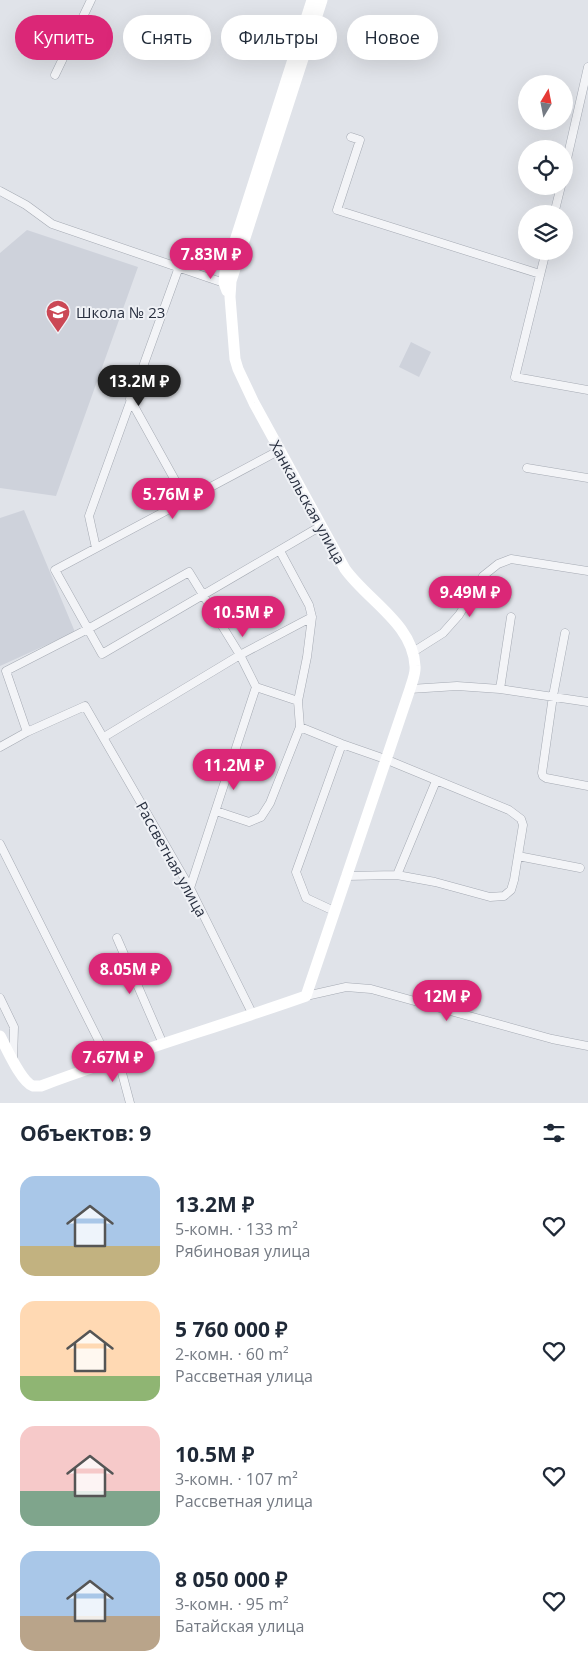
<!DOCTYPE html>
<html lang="ru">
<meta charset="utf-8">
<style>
:root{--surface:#fff;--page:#f6f6f7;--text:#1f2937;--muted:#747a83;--accent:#db2777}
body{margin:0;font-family:"Open Sans",sans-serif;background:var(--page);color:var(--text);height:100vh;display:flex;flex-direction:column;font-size:19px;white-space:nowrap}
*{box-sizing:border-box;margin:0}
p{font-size:16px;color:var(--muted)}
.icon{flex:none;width:28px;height:28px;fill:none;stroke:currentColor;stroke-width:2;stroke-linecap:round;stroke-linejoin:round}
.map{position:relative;height:1103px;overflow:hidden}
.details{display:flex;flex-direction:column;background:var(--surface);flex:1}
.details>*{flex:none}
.banner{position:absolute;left:15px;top:15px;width:559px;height:45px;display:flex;gap:10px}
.needle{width:32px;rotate:10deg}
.controls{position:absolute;left:518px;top:75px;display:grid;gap:10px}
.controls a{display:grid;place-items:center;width:55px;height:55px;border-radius:50%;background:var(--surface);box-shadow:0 5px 20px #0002;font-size:25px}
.price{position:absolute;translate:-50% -42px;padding:0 11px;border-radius:18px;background:var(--accent);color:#fff;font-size:16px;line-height:32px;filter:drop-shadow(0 1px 2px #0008)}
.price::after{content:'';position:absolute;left:50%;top:30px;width:15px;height:11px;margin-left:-8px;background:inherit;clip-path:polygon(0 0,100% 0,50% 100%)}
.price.current{background:#222;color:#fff}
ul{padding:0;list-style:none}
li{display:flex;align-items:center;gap:15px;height:125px;padding:0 20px}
li span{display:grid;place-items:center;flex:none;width:140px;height:100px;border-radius:15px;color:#555}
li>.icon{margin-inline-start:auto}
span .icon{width:60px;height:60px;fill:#fffc;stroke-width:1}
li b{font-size:21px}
h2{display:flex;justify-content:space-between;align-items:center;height:60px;padding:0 20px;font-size:21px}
.pill{padding:0 18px;border-radius:22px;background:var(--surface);box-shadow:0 5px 20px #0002;font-size:18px;line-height:45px}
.pill.current{background:var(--accent);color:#fff}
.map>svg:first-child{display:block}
</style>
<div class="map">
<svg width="588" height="1103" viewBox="0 0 588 1103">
<rect width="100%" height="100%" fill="#e0e3e9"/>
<path fill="#ced2db" d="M 27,230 L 138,267 L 56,496 L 0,488 L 0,253 Z
M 411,342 L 431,352 L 419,377 L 399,367 Z
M 24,510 L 75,632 L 0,666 L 0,518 Z"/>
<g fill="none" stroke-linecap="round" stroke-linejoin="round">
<defs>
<path id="street" d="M 55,75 L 91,0
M 351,137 L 360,140 L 337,210 L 540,274
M 564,172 L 588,67
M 0,191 L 26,205 L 52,224 L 224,283
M 554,214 L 561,186
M 546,251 L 515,377 L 588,390
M 130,399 L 186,500
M 280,450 L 55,570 L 102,654 L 321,526
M 527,468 L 588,478
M 96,548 L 89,516 L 179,267
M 565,633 L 553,696 L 542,773 L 543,776 L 546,778 L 588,786
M 413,652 L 443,633 L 459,615 L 483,576 L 498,564 L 511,559 L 588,571
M 410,689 L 457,686 L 500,689 L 588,702
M 500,689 L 511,617
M 300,727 L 342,744 L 385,759 L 509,810 L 521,819 L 523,825 L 514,880 L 511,890 L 504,896 L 490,897 L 435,882 L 397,875 L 346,876
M 27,732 L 6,671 L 88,629 L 189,572 L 240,655 L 256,687 L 298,701
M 104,737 L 240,655 L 312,617
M 0,747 L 27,732 L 85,706 L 190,888 L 253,1015
M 216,811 L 249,822 L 261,817 L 270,803 L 300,727 L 298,701 L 307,657 L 312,617 L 309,605 L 280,551
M 0,844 L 109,1061
M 518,856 L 580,868
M 397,875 L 436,781
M 190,888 L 256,687
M 334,911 L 306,898 L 296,872 L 342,744
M 117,938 L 163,1044
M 306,996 L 346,987 L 371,989 L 552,1039 L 588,1046
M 0,998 L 14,1027 L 13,1061
M 118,1058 L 130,1103"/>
</defs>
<use href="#street" stroke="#a5aab3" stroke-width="9"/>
<use href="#street" stroke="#f3f4f7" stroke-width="8"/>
<path stroke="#fff" stroke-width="11" d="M 227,291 L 224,283 L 225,272 L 312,0
M 0,1036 C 6,1047 21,1082 33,1086 C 36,1086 39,1086 41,1086 C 129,1053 218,1027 306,996 L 410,689 C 412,682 416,673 415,666 C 413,624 368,601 345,569 L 254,403 L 238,369 L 235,359 L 230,297 L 231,281 L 322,0"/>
</g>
<defs>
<symbol id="school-pin" viewBox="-11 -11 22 30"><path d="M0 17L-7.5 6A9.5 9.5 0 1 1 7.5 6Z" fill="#cb4855" stroke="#f0f2f6"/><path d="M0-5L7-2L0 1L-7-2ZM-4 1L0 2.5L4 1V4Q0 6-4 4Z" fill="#fff"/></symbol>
</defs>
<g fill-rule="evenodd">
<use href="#school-pin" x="44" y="298" width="28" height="38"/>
</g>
<g text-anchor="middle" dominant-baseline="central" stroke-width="4" stroke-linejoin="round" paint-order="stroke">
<g font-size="15" fill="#293040" stroke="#f0f2f6" text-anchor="start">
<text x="76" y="312">Школа № 23</text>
</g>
<g font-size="15" fill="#293040" stroke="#f0f2f6">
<text transform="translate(308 502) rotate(61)">Ханкальская улица</text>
<text transform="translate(172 859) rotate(61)">Рассветная улица</text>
</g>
</g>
</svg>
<div class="controls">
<a><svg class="needle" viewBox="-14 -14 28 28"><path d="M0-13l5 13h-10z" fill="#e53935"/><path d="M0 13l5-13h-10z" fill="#747a83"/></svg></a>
<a><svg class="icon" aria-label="locate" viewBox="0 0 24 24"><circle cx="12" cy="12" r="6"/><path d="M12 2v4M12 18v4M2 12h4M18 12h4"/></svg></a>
<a><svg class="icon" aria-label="layers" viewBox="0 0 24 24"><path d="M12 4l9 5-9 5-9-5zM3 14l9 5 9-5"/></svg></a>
</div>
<b class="price" style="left:211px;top:280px">7.83M ₽</b>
<b class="price current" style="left:139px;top:407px">13.2M ₽</b>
<b class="price" style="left:173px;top:520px">5.76M ₽</b>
<b class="price" style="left:470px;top:618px">9.49M ₽</b>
<b class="price" style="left:243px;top:638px">10.5M ₽</b>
<b class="price" style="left:234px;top:791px">11.2M ₽</b>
<b class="price" style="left:130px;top:995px">8.05M ₽</b>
<b class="price" style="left:447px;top:1022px">12M ₽</b>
<b class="price" style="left:113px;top:1083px">7.67M ₽</b>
<div class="banner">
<a class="pill current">Купить</a>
<a class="pill">Снять</a>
<a class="pill">Фильтры</a>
<a class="pill">Новое</a>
</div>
</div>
<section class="details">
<h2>Объектов: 9<svg class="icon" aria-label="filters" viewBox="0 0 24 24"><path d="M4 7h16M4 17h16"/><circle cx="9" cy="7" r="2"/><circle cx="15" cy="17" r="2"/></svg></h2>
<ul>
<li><span style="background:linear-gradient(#a9c7e8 70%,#c2b280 0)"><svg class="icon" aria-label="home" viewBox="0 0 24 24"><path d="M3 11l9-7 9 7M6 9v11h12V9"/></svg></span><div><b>13.2M ₽</b><p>5-комн. · 133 m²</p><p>Рябиновая улица</p></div><svg class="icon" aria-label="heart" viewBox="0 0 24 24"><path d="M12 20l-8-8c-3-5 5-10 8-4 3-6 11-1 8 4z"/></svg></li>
<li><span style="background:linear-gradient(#ffd9b3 75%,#8fb573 0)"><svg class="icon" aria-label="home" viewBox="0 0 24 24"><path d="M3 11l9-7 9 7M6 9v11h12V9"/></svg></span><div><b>5 760 000 ₽</b><p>2-комн. · 60 m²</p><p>Рассветная улица</p></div><svg class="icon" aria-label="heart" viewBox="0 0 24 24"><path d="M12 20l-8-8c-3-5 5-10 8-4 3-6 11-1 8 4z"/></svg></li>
<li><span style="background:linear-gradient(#f6c9c9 65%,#7fa58c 0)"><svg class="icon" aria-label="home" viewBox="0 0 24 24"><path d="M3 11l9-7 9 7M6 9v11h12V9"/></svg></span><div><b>10.5M ₽</b><p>3-комн. · 107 m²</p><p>Рассветная улица</p></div><svg class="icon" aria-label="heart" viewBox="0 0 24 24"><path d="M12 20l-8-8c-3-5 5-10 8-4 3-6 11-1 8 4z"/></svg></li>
<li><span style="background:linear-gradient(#a9c7e8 65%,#b9a48a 0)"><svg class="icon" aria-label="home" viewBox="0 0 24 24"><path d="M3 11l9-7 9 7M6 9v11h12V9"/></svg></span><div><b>8 050 000 ₽</b><p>3-комн. · 95 m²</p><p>Батайская улица</p></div><svg class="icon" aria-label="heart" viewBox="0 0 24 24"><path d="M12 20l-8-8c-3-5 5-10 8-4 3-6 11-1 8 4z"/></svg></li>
</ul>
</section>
